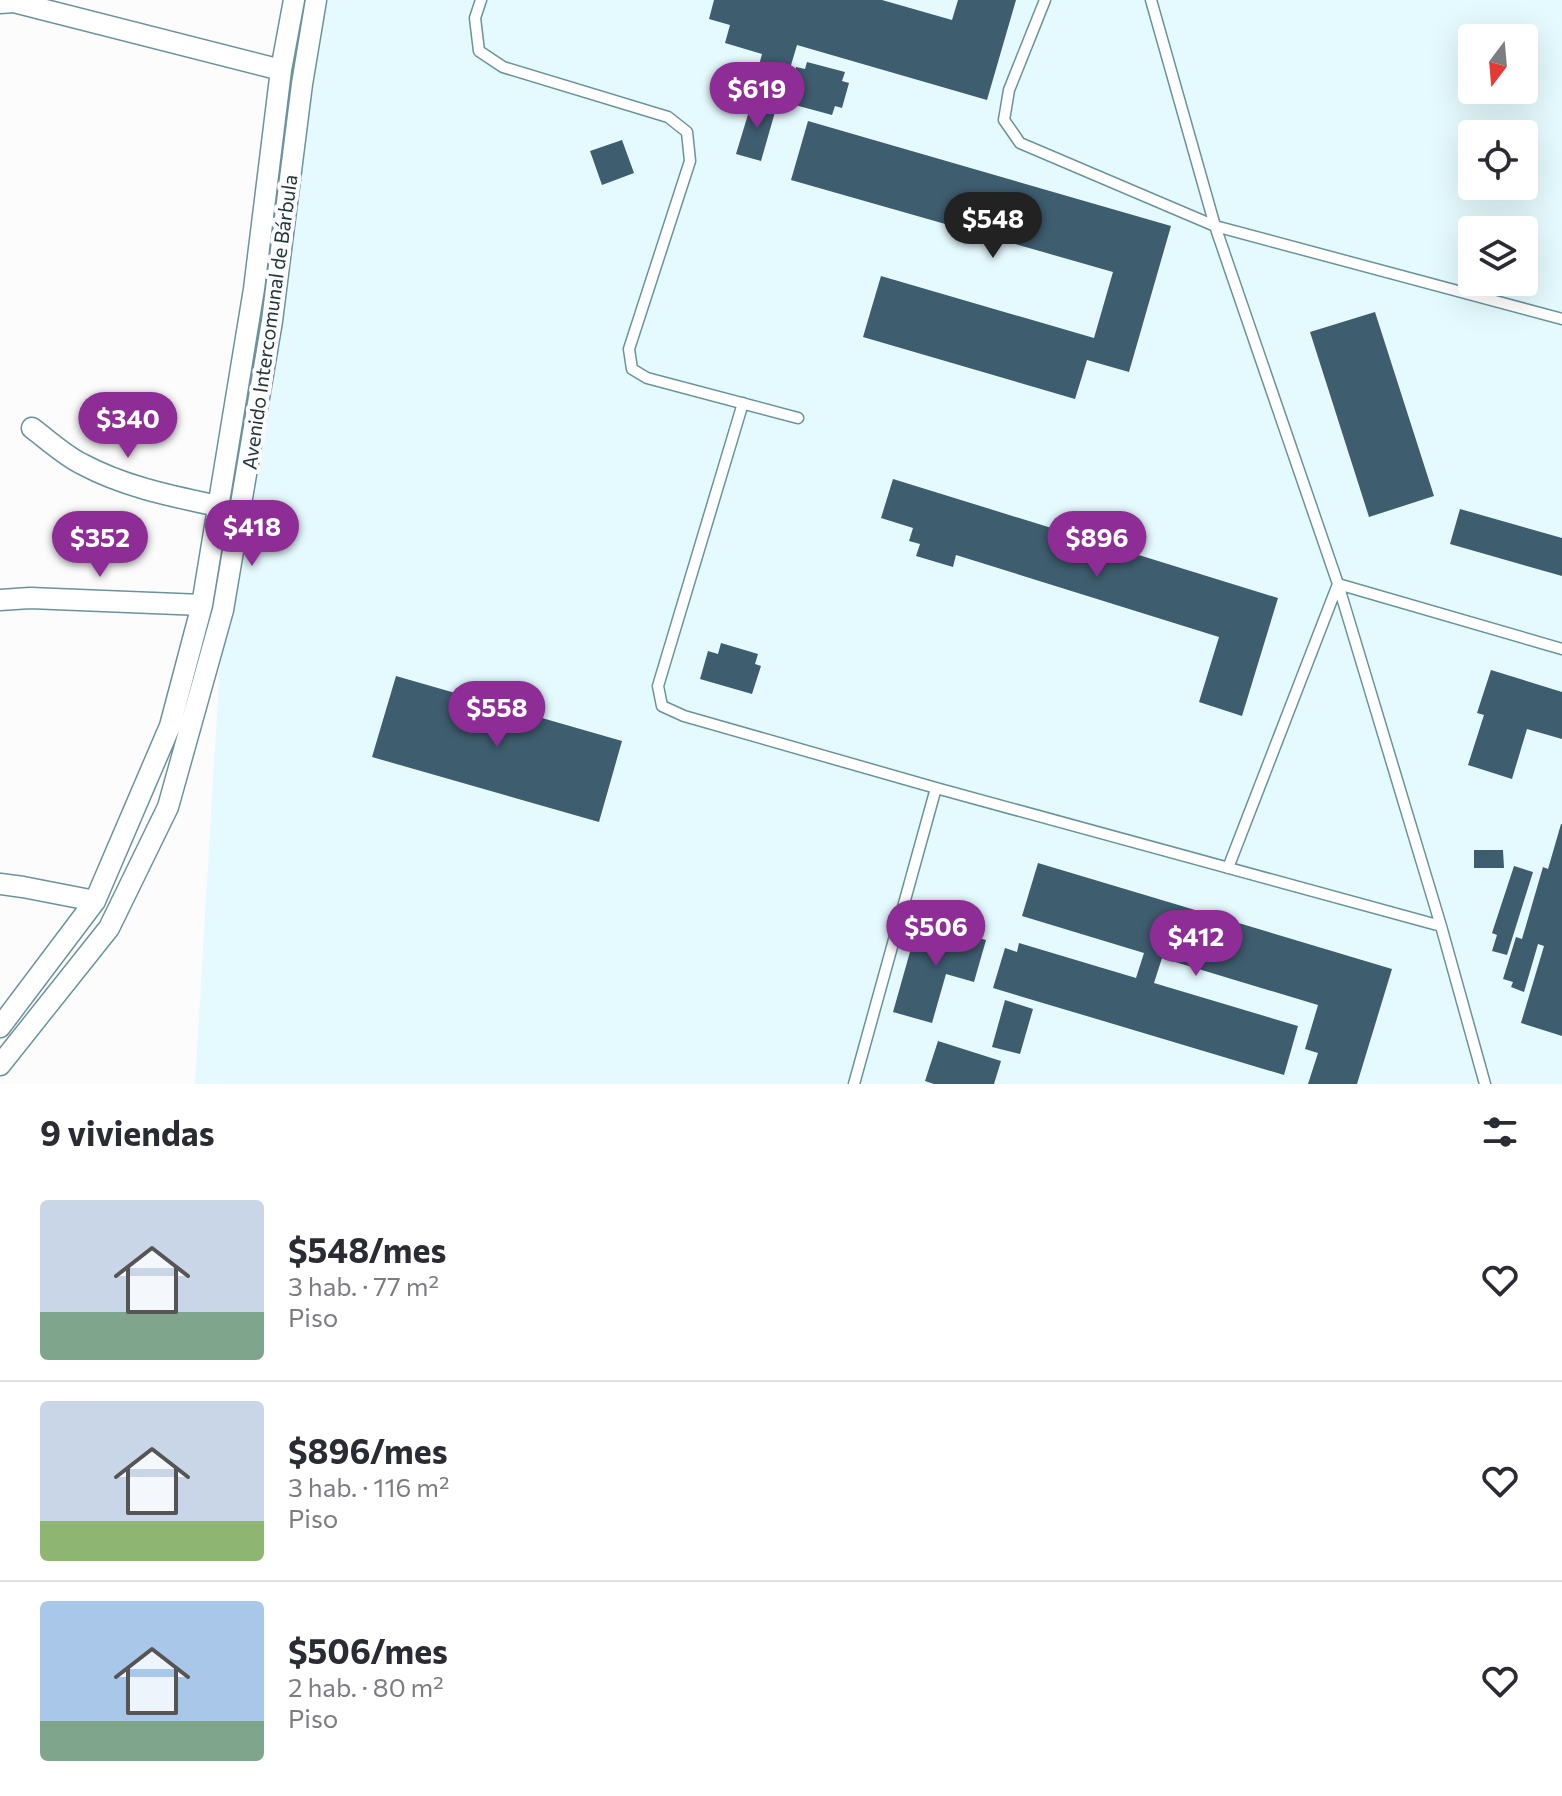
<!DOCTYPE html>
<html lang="es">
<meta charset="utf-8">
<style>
:root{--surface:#fff;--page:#f2f2f3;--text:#2b2b33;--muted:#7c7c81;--line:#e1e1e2;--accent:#8d2d95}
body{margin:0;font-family:Commissioner,sans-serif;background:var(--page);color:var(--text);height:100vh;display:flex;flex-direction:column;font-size:30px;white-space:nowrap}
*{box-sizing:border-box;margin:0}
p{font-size:26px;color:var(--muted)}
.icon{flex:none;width:44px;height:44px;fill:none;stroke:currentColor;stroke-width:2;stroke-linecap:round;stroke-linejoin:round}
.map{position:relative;height:1084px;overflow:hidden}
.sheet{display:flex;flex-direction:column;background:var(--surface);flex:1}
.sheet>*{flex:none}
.needle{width:52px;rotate:196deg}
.tools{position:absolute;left:1458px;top:24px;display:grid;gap:16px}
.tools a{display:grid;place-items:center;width:80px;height:80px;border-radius:8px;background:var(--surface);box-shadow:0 8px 32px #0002;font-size:40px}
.price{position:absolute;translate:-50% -68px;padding:0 18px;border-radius:28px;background:var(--accent);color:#fff;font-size:26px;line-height:52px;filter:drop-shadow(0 2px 4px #0008)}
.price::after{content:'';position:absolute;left:50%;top:48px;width:24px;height:18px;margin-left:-12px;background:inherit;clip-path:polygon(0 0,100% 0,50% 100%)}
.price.on{background:#222;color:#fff}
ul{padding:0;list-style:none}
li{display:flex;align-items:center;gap:24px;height:200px;padding:0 40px}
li+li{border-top:2px solid var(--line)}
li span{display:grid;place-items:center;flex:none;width:224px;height:160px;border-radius:8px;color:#555}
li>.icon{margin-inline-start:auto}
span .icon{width:96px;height:96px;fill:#fffc;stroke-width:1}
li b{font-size:34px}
h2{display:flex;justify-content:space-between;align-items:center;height:96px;padding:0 40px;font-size:34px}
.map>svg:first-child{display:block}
</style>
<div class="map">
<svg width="1562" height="1084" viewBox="0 0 1562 1084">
<rect width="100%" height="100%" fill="#fcfcfc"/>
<path fill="#e5fafe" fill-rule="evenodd" d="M 316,0 L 1562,0 L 1562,1084 L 195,1084 L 223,611 ZM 1472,38 L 1524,38 L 1524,90 L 1472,90 ZM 1472,134 L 1524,134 L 1524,186 L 1472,186 ZM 1472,230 L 1524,230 L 1524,282 L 1472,282 Z"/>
<path fill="#3e5d6f" d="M 714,0 L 882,0 L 952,20 L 958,0 L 1016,0 L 987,100 L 797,45 L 783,92 L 754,83 L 762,54 L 725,43 L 730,25 L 709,19 Z
M 807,62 L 845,72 L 842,81 L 849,83 L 842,108 L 835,106 L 832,115 L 795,105 L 798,94 L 789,91 L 796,67 L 805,69 Z
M 753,98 L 777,105 L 761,161 L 736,154 Z
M 808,121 L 1171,226 L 1129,372 L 1087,360 L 1075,399 L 863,337 L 881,276 L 1094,338 L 1113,272 L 791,180 Z
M 622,140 L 634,173 L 602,185 L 590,151 Z
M 1375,312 L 1434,496 L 1369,517 L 1310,332 Z
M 893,479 L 1278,598 L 1242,716 L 1199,702 L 1219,637 L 956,555 L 953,567 L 916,556 L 920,544 L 909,541 L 913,528 L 881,518 Z
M 1460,509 L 1562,538 L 1562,576 L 1450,544 Z
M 721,643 L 758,654 L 755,664 L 761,666 L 752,694 L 700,679 L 708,651 L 718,654 Z
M 1491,670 L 1562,692 L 1562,739 L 1527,729 L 1512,779 L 1468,765 L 1484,715 L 1477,713 Z
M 396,676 L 622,741 L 599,822 L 372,757 Z
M 1561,824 L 1562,824 L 1562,1036 L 1521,1023 L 1544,946 L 1538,944 L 1524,992 L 1511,987 L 1513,982 L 1503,979 L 1516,937 L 1522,939 L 1543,867 L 1548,869 Z
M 1474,850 L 1503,850 L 1504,868 L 1474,868 Z
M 1038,863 L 1392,969 L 1357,1084 L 1308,1084 L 1318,1053 L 1305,1049 L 1318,1005 L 1162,958 L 1154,983 L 1298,1026 L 1284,1075 L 993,988 L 1005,948 L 1017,952 L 1019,943 L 1136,978 L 1144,953 L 1022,916 Z
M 1514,866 L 1533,872 L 1507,955 L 1492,951 L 1497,935 L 1492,933 Z
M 919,920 L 986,940 L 974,982 L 946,974 L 932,1023 L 893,1012 Z
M 1005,1000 L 1033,1009 L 1020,1054 L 992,1047 Z
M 938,1041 L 1001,1061 L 994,1084 L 934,1084 L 925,1081 Z"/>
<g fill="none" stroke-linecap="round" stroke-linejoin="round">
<defs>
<path id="service" d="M 481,0 L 475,18 L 479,51 L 503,67 L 668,117 L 687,132 L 690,161 L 629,349 L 632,369 L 647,378 L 798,418
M 1045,0 L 1009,90 L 1004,120 L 1020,143 L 1215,226 L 1562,319
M 1151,0 L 1215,226 L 1338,584 L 1441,926 L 1485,1084
M 743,403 L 658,686 L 662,706 L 684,716 L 936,788 L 1441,926
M 1228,868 L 1338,584 L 1562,649
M 854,1084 L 936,788"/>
<path id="minor" d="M 0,3 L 14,2 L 281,70
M 32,428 C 48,440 64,455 82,464 C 125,487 171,496 218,506
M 0,600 L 30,598 L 202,605
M 0,884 L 23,887 L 95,901
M 0,1027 L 95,901 L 170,726 L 202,605 L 254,289 L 281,70 L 294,0
M 0,1065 L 109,928 L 168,807 L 223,610 L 272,321 L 302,84 L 316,0"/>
</defs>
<use href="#service" stroke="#6a939c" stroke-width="13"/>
<use href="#minor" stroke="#6a939c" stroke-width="23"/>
<use href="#service" stroke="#fff" stroke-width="10"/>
<use href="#minor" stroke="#fff" stroke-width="20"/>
</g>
<g text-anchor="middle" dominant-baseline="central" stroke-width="8" stroke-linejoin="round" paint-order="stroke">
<g font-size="20" fill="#233538" stroke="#fcfcfc">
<text transform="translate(269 322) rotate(-82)">Avenido Intercomunal de Bárbula</text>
</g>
</g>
</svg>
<div class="tools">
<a><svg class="needle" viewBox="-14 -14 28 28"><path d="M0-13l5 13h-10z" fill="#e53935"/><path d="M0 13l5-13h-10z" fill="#7c7c81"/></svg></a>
<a><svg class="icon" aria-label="locate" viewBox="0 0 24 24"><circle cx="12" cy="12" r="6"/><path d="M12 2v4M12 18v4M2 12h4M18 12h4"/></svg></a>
<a><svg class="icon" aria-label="layers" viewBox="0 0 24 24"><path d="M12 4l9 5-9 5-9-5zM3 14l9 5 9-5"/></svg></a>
</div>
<b class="price" style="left:757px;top:130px">$619</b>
<b class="price on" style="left:993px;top:260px">$548</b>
<b class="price" style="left:128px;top:460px">$340</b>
<b class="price" style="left:252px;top:568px">$418</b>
<b class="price" style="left:100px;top:579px">$352</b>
<b class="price" style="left:1097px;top:579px">$896</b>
<b class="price" style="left:497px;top:749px">$558</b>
<b class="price" style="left:936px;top:968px">$506</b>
<b class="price" style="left:1196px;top:978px">$412</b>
</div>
<section class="sheet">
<h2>9 viviendas<svg class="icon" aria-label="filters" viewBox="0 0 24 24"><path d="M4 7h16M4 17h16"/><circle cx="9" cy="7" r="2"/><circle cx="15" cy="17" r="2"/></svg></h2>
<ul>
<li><span style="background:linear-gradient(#c9d6e8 70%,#7fa58c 0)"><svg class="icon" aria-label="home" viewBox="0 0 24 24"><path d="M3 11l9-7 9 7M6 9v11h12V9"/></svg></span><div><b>$548/mes</b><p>3 hab. · 77 m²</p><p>Piso</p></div><svg class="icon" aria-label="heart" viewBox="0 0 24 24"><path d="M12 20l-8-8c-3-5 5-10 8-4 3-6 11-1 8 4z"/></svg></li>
<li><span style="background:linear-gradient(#c9d6e8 75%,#8fb573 0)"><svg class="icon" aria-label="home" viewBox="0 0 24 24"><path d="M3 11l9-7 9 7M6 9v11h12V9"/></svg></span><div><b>$896/mes</b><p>3 hab. · 116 m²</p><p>Piso</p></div><svg class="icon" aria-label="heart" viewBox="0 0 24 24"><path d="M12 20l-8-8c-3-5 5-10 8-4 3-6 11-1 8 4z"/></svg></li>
<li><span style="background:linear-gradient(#a9c7e8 75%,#7fa58c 0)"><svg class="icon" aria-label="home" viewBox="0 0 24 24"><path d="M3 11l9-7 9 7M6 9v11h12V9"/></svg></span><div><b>$506/mes</b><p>2 hab. · 80 m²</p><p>Piso</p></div><svg class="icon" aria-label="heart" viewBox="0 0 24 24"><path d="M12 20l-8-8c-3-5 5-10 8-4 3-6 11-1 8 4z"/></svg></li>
</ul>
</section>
